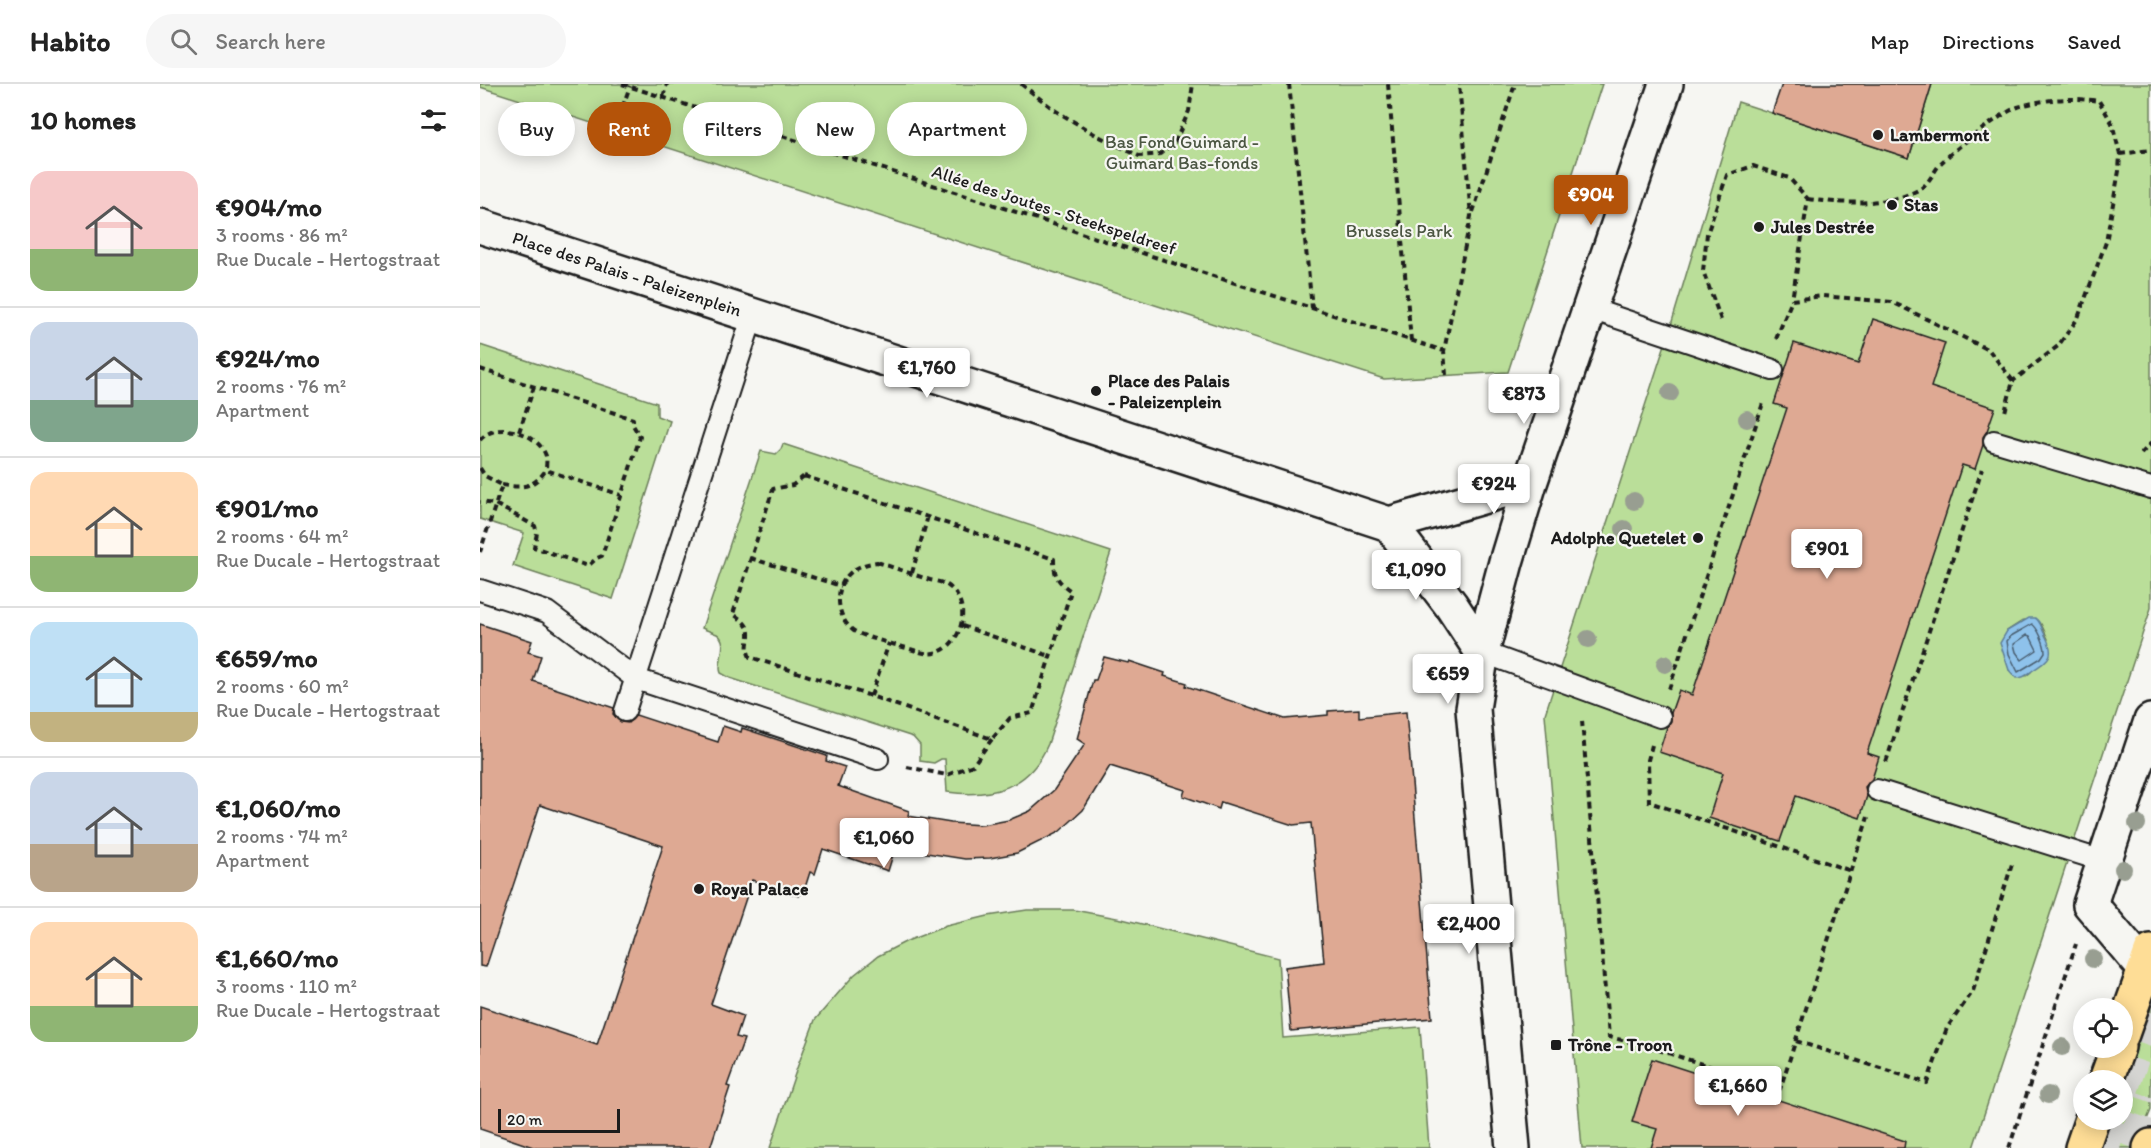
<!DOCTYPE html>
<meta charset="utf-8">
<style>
:root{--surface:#fff;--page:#f6f6f6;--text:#222;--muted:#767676;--line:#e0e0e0;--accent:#b45309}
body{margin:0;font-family:Itim,sans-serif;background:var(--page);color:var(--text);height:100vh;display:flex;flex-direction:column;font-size:22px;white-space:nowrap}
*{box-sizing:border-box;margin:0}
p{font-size:20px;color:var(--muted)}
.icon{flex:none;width:33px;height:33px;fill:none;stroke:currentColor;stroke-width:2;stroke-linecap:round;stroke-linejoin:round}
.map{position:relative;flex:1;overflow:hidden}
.side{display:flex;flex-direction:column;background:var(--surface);width:480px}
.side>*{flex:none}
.banner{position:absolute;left:18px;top:18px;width:570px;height:54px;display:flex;gap:12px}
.buttons{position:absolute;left:1593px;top:914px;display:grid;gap:12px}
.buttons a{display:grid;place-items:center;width:60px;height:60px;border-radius:50%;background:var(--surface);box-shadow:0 3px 15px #0003;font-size:30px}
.scale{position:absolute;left:18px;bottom:15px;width:122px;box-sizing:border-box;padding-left:6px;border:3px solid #1c1c1c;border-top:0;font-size:16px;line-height:21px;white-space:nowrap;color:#1c1c1c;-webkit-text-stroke:4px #f6f6f2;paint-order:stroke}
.price{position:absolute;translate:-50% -51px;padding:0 14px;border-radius:6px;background:#fff;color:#222;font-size:20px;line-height:39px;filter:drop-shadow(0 2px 3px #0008)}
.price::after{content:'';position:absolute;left:50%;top:36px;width:18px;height:14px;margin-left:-9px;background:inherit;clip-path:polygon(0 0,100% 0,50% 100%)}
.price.current{background:var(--accent);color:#fff}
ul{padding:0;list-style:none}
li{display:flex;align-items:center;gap:18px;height:150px;padding:0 30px}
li+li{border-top:2px solid var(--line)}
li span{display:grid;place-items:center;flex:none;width:168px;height:120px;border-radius:18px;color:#555}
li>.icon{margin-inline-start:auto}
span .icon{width:72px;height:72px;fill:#fffc;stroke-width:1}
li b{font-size:26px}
h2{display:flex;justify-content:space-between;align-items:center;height:72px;padding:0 30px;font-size:26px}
.chip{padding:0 21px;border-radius:27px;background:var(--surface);box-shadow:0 3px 15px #0003;font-size:21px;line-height:54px}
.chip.current{background:var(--accent);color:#fff}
header{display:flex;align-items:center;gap:36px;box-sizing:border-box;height:84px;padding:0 30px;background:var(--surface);border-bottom:2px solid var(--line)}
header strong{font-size:28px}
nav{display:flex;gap:33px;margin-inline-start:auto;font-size:21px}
.search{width:420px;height:54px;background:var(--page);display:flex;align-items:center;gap:15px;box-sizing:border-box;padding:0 21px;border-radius:33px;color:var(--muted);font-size:22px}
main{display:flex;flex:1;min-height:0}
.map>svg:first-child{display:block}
</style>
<header>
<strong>Habito</strong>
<div class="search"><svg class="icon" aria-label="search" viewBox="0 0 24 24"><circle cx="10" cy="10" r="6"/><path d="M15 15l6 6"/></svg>Search here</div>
<nav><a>Map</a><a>Directions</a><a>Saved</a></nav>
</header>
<main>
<section class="side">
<h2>10 homes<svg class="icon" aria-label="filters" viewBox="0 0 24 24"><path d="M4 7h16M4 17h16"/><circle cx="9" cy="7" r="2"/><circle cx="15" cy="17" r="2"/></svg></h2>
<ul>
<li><span style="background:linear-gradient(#f6c9c9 65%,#8fb573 0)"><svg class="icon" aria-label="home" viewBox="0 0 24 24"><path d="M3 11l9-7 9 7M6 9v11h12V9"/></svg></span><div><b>€904/mo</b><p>3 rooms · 86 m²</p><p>Rue Ducale - Hertogstraat</p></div></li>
<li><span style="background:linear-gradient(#c9d6e8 65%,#7fa58c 0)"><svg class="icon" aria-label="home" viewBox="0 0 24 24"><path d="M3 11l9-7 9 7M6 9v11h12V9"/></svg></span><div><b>€924/mo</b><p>2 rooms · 76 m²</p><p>Apartment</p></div></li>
<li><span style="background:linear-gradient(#ffd9b3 70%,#8fb573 0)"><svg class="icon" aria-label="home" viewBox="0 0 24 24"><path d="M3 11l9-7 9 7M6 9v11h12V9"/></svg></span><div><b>€901/mo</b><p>2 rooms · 64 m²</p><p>Rue Ducale - Hertogstraat</p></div></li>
<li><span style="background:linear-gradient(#bfe0f5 75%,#c2b280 0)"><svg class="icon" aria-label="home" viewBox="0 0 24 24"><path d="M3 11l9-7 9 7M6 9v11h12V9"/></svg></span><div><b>€659/mo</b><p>2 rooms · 60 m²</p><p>Rue Ducale - Hertogstraat</p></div></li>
<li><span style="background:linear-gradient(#c9d6e8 60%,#b9a48a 0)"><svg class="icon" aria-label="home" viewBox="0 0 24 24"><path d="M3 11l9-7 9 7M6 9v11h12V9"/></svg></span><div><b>€1,060/mo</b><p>2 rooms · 74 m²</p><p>Apartment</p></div></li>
<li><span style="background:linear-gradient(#ffd9b3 70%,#8fb573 0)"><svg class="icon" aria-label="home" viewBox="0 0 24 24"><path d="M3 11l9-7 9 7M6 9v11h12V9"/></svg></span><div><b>€1,660/mo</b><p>3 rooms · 110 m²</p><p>Rue Ducale - Hertogstraat</p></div></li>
</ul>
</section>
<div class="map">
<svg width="1671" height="1064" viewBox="0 0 1671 1064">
<rect width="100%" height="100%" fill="#f6f6f2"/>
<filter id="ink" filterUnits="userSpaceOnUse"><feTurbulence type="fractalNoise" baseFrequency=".0167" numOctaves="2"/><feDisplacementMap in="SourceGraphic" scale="12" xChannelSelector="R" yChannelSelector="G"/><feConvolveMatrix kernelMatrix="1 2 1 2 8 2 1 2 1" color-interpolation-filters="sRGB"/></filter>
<g filter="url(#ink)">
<path fill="#bade99" stroke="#6b7d5a" stroke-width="1.5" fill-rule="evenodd" d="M 0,0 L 1122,0 L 1028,288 L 904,295 L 0,3 Z
M 1452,0 L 1671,0 L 1671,524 L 1493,1064 L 1102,1064 L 1065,630 L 1188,251 L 1258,18 L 1429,74 ZM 1544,536 L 1561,540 L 1568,555 L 1551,588 L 1546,592 L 1529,586 L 1527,547 Z
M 0,261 L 177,319 L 177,332 L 190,337 L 133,515 L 33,482 L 44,449 L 0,435 Z
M 303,360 L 631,468 L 568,660 C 549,705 511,714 467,708 L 465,675 L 461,675 L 454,679 L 440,677 L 440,661 L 433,653 L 250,594 L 241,589 C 236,578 250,558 237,550 C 232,548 226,546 222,544 L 281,367 L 296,370 L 301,365 Z
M 547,826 L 594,826 L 642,835 L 798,874 L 803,954 L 940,943 L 949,1064 L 290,1064 L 317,984 L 335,936 L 374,891 L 398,872 L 427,857 L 466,842 L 508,832 Z
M 1671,919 L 1671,1026 L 1655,1064 L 1623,1064 L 1633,1035 L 1642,1035 L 1643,1005 Z"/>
<path fill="#8ec2eb" stroke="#608098" stroke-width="1.5" d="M 1549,534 L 1555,534 C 1561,538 1561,543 1564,549 C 1576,571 1571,574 1552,587 C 1546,591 1544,594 1536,594 L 1529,586 L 1520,559 L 1527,547 Z"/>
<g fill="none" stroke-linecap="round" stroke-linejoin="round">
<path stroke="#4a5e6f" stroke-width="1.5" d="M 1552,540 C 1558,544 1565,560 1565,568 L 1561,574 L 1538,588 L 1529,570 L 1527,557 L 1531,552 Z
M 1547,551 L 1550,552 L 1557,566 L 1542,576 L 1536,568 L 1534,560 Z"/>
</g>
<path fill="#dea993" stroke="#1c1c1c" stroke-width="1.5" d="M 1302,0 L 1452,0 L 1429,74 L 1292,29 Z
M 1393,235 L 1465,259 L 1451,303 L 1515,324 L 1507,347 L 1503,353 L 1503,361 L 1495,385 L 1482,381 L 1387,669 L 1399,673 L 1392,695 L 1385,703 L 1387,712 L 1380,734 L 1316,712 L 1300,757 L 1229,734 L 1243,689 L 1179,668 L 1187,643 L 1191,637 L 1191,629 L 1199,606 L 1212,611 L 1307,324 L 1294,320 L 1314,259 L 1378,280 Z
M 0,540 L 52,557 L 48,568 L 61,572 L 53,597 L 134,624 L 133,630 L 141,638 L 148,639 L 156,631 L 238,658 L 243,642 L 261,648 L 262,644 L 347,672 L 346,677 L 365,683 L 358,702 L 429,727 L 428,732 L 471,739 L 502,741 L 529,736 L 550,727 L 574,706 L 605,660 L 597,655 L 613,596 L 616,596 L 624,573 L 648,579 L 649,577 L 685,589 L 684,592 L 707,599 L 706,602 L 805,635 L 848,631 L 848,627 L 879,625 L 879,633 L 926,628 L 952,934 L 811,947 L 805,883 L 844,878 L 831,739 L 813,741 L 741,718 L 739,725 L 703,712 L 705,706 L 630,682 L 603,726 L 579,748 L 537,769 L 510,774 L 485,775 L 415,764 L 408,787 L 343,765 L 335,790 L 330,788 L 323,810 L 320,810 L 319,812 L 272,796 L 231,920 L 263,932 L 256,953 L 264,955 L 247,1002 L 250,1003 L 230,1064 L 56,1064 L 0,1045 L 0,922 L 117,961 L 183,762 L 60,721 L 6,883 L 0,882 Z
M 1172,975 L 1425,1057 L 1424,1064 L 1171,1064 L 1177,1045 L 1152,1038 Z"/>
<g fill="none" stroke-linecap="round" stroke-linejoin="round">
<path stroke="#d5d5d2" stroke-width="33" stroke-dasharray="33 16" stroke-linecap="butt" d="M 1642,1005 L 1671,919
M 1623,1064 L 1632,1035
M 1653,1064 L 1671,1013"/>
<defs>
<path id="service" d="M 1111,225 L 1293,286
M 1514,357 L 1671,404
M 0,506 L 67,528 L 156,595 L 398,675
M 1002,568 L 1180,633
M 145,627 L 273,231
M 1397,706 L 1623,777"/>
<path id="minor" d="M 1665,885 L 1610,820 L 1671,637"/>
<path id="secondary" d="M 0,142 L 909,440 L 971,521 L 1002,568
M 909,440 L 1050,399
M 1033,1064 L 993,625 L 1002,568 L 1026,478 L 1050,399 L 1186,0"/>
<path id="primary" d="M 1642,950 L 1671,868
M 1626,996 L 1638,963
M 1602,1064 L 1612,1035
M 1670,1064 L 1671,1062"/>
</defs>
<use href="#service" stroke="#1c1c1c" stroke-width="24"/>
<use href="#minor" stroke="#1c1c1c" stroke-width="38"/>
<use href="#secondary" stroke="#1c1c1c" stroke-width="38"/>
<use href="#primary" stroke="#1c1c1c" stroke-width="38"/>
<path stroke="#1c1c1c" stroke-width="4" stroke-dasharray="6 4.5" stroke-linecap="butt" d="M 142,0 L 964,267
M 541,0 L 576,27 L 616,51 L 659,72 L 680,70 L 695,58 L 709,27 L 713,0
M 809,0 L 832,224
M 908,0 L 931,257
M 183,13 L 187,0
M 139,33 L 150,2
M 1640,70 L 1671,66
M 1328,115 C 1360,120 1411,122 1440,105 C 1450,99 1455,84 1463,77 C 1476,64 1523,28 1538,23 C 1562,15 1594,13 1619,17 L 1632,39 L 1640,70 L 1639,87 L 1626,158 L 1598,234 L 1578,262 L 1533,297
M 993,128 L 1035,0
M 1241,236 L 1223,187 L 1227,150 L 1247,91 L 1273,82 L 1309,94 L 1328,115 L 1312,216
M 1296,255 L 1312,216 L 1343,212 L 1412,218 L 1509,266 L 1533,297 L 1525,328
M 0,285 L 153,335 L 153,341 L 160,353 L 122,472 L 117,474 L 108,482 L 54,463 L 57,449 L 55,442 L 15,420 L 0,418
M 966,291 L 964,267 L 991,132 L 979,0
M 39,348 L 54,303
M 0,356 C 16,336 58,348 66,372 C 67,376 66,382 66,386
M 1661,370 L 1671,359
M 0,384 L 5,392 L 22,401 L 0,468
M 324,392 L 574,475 C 574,492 577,497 591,507 L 552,629 L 530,634 L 512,655 L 391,612 L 270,573 C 261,556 282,548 253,530 L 293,405 L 313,401 Z
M 22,401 C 43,404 53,404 66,386 L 141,411
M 270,474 L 361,502
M 397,478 C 415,484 432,490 450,496 C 455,497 462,498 467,501 C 499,523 476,579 440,568 C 425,563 386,554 374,547 C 357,535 353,505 369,490 C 377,482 386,480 397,478 Z
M 432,489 L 448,432
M 482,542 L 570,572
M 1189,605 L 1284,316
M 391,612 L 409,559
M 1102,637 L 1129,953 L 1163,961 L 1300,1005 L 1388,733
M 1172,661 L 1168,676 L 1169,718 L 1371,787
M 1406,678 L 1502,385
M 427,683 L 467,691 L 493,681 L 512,655
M 1316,957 L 1447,999 L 1467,944 L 1493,907 L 1532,780
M 1529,1064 L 1596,860"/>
<use href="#service" stroke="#f6f6f2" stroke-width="20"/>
<use href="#minor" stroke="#f6f6f2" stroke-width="33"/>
<use href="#secondary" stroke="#f6f6f2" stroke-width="33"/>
<use href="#primary" stroke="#fedd96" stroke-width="33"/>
</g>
<g fill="#989e91">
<circle cx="1190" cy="309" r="9"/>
<circle cx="1267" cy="335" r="9"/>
<circle cx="1154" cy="417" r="9"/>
<circle cx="1144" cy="445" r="9"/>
<circle cx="1108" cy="555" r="9"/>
<circle cx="1185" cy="580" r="9"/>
<circle cx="1657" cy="740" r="9"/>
<circle cx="1643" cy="785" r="9"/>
<circle cx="1613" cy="875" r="9"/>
<circle cx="1582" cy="963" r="9"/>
<circle cx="1568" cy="1011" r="9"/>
</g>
</g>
<g fill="#1c1c1c" stroke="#f6f6f2" stroke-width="2">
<circle cx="1398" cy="51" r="6"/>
<circle cx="1412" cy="121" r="6"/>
<circle cx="1279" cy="143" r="6"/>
<circle cx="616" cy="307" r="6"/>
<circle cx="1218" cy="454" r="6"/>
<circle cx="219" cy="805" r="6"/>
<rect x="1070" y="955" width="12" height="12" rx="3"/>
</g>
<g text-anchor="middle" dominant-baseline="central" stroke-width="4.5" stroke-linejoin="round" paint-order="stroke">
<g font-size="18" font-weight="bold" fill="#1c1c1c" stroke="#f6f6f2" text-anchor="start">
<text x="1410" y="51">Lambermont</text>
<text x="1424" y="121">Stas</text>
<text x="1291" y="143">Jules Destrée</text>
<text x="628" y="297">Place des Palais<tspan x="628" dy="21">- Paleizenplein</tspan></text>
<text x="1206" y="454" text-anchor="end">Adolphe Quetelet</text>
<text x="231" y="805">Royal Palace</text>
<text x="1088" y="961">Trône - Troon</text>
</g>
<g font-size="18" fill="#4b5642" stroke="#f6f6f2">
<text x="702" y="58">Bas Fond Guimard -<tspan x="702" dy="21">Guimard Bas-fonds</tspan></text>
<text x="919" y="147">Brussels Park</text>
</g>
<g font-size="18" fill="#1c1c1c" stroke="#f6f6f2">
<text transform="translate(574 126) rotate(18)">Allée des Joutes - Steekspeldreef</text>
<text transform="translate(147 190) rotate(18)">Place des Palais - Paleizenplein</text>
</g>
</g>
</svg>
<div class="buttons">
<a><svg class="icon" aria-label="locate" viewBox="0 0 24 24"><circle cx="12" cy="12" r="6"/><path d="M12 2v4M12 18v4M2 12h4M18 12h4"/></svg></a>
<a><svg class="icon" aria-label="layers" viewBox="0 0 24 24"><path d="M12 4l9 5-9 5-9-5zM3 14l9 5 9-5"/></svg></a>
</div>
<div class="scale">20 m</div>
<b class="price current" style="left:1111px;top:142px">€904</b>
<b class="price" style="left:447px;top:315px">€1,760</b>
<b class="price" style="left:1044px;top:341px">€873</b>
<b class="price" style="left:1014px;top:431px">€924</b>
<b class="price" style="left:1347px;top:496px">€901</b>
<b class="price" style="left:936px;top:517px">€1,090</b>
<b class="price" style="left:968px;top:621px">€659</b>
<b class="price" style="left:404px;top:785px">€1,060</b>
<b class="price" style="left:989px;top:871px">€2,400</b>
<b class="price" style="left:1258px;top:1033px">€1,660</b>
<div class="banner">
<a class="chip">Buy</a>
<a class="chip current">Rent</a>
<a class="chip">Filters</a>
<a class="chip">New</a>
<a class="chip">Apartment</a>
</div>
</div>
</main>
